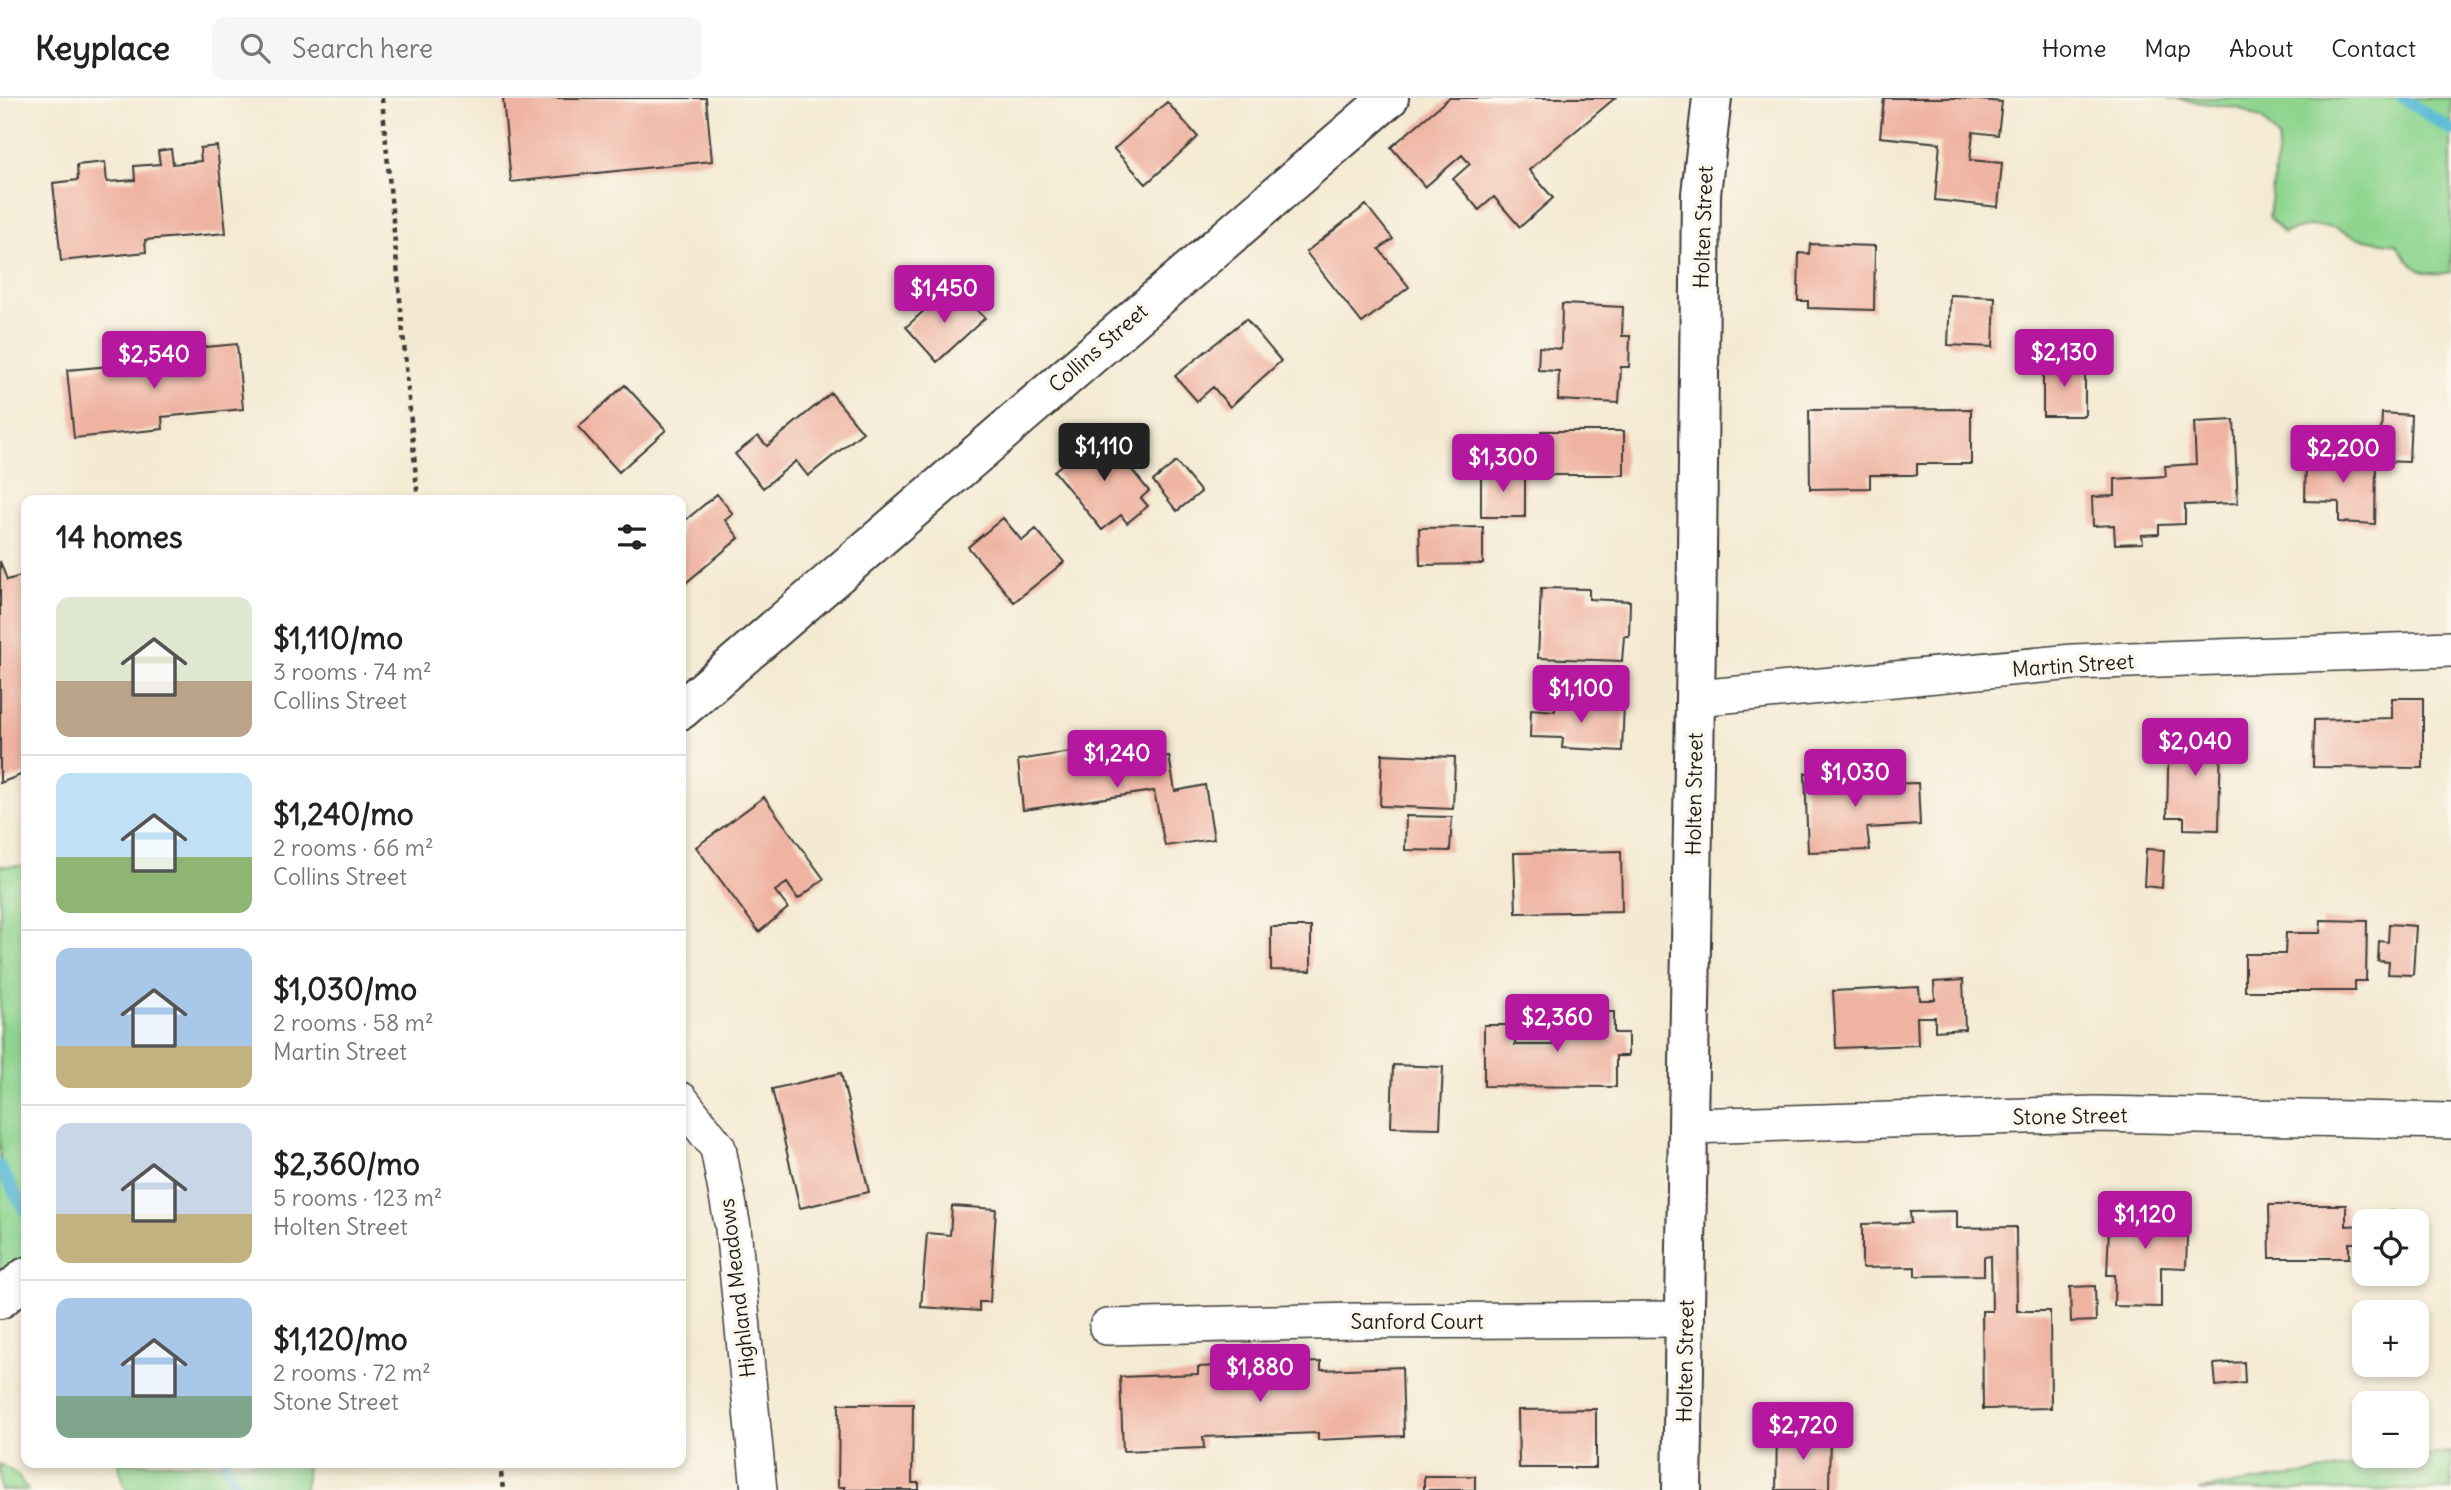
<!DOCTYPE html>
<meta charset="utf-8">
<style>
:root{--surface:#fff;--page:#f6f6f6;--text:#222;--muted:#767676;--line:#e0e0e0;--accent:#b5179e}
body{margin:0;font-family:Delius,sans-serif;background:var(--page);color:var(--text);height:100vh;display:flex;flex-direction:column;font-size:26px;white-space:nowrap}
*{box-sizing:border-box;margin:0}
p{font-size:23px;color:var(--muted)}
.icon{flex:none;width:38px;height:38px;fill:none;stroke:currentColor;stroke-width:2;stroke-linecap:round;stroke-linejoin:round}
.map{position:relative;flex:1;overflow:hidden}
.details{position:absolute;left:21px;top:397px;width:665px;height:973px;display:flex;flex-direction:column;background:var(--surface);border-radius:14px;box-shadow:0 4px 10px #0003}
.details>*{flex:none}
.buttons{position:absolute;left:2352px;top:1111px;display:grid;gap:14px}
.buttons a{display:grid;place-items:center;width:77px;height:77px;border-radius:14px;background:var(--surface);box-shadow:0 4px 10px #0003;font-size:35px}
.price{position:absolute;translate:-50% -60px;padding:0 16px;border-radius:7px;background:var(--accent);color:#fff;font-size:23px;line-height:46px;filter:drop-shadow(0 2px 4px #0008)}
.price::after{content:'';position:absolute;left:50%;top:42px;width:21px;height:16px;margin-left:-10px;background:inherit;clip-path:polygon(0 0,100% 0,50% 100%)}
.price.on{background:#222;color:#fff}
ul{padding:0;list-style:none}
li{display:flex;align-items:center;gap:21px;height:175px;padding:0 35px}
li+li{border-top:2px solid var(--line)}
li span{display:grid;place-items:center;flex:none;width:196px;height:140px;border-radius:14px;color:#555}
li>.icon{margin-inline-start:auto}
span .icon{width:84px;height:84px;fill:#fffc;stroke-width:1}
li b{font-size:30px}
h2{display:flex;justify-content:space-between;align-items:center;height:84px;padding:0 35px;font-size:30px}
header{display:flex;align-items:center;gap:42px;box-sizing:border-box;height:98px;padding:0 35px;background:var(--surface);border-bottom:2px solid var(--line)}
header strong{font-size:33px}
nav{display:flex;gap:38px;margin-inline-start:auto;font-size:24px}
.search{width:490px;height:63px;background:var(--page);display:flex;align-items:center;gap:18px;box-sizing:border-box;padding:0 24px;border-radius:14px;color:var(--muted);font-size:26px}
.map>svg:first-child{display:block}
</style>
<header>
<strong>Keyplace</strong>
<div class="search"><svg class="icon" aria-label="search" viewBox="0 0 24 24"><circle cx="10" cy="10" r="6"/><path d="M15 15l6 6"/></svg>Search here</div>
<nav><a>Home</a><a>Map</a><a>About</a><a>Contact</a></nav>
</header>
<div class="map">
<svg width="2451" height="1392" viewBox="0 0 2451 1392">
<rect width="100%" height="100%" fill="#fbf7ec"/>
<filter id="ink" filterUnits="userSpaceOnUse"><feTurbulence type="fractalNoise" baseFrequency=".0143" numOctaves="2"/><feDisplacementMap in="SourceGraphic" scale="14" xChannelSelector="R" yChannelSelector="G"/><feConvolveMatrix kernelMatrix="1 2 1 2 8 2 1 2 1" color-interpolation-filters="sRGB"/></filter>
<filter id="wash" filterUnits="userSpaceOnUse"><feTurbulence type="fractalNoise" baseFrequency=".00686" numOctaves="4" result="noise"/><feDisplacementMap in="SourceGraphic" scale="28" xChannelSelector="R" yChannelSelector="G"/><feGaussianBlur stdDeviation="1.57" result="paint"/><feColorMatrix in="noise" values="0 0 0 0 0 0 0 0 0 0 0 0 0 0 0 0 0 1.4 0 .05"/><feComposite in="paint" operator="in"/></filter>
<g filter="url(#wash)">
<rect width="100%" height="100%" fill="#f4ead3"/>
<path fill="#8fd58f" stroke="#567856" stroke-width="2" d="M 2167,0 L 2451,0 L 2451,174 C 2419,180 2413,170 2396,146 L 2358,140 L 2334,129 L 2308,128 L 2283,135 L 2269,119 L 2279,41 L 2262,21 L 2238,10 Z
M 0,768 L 26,768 L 26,1183 L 0,1206 Z
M 2451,1354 L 2451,1392 L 2198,1392 Z
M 118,1365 L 307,1365 L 305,1392 L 126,1392 Z
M 0,1366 L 16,1376 L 28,1392 L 0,1392 Z"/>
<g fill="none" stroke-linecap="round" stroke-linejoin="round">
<path stroke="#54b9d3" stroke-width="12" d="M 2403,0 L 2451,32
M 0,1068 L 26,1115
M 226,1365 L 238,1392"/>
</g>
<g id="blocks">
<path fill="#efb3a1" d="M 503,0 L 706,0 L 712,63 L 511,84 Z
M 1449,0 L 1615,0 L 1529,72 L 1553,100 L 1520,129 L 1494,99 L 1479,112 L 1453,81 L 1470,66 L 1462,57 L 1425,89 L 1391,49 Z
M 1884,0 L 1957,0 L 2002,4 L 1998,37 L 1973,34 L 1970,62 L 2002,65 L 1998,109 L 1935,102 L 1940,45 L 1880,39 Z
M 1167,4 L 1198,39 L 1146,86 L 1114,51 Z
M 217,48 L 226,135 L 145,142 L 146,154 L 61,163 L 53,85 L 78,82 L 77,67 L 105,64 L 107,84 L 135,82 L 134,68 L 160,66 L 158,53 L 171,51 L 173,66 L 201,63 L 200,50 Z
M 1366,107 L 1393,141 L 1379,151 L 1409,189 L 1362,225 L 1306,154 Z
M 1810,146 L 1875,148 L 1874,212 L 1808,210 L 1808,203 L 1798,203 L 1799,155 L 1809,156 Z
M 948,191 L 964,209 L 968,204 L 985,220 L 937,264 L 906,229 Z
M 1950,197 L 1995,199 L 1993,249 L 1948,247 Z
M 1562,206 L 1623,209 L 1622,238 L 1630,238 L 1629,269 L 1621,269 L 1619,305 L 1558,302 L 1559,273 L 1538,272 L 1539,249 L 1561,251 Z
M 1246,221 L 1281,263 L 1230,309 L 1213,289 L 1197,303 L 1175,278 Z
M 237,246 L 243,311 L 162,319 L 163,331 L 74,340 L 67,272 L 154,264 L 153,254 Z
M 2043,263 L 2085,264 L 2085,318 L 2043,318 Z
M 625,287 L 666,332 L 619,374 L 578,329 Z
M 831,295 L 863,334 L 808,378 L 796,363 L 763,390 L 735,356 L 758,338 L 767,348 Z
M 1971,311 L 1971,366 L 1917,366 L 1917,377 L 1870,377 L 1870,390 L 1810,391 L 1809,312 Z
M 2382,315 L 2411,317 L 2409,364 L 2380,363 Z
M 2234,322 L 2238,405 L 2185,407 L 2185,426 L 2159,427 L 2159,436 L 2142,437 L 2143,445 L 2115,446 L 2114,427 L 2093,428 L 2092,399 L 2115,398 L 2115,381 L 2166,378 L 2165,368 L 2196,366 L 2194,324 Z
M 1541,333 L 1624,333 L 1624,377 L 1541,377 Z
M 1102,335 L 1149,393 L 1141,400 L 1148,408 L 1127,425 L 1121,417 L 1102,432 L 1054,373 Z
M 2368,356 L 2369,369 L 2376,369 L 2375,426 L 2339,424 L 2339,404 L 2305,403 L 2306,358 Z
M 1176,364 L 1201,394 L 1177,413 L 1153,383 Z
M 1525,373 L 1525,419 L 1481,419 L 1481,374 Z
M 717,396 L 733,416 L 725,422 L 739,440 L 681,489 L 681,426 Z
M 1003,420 L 1022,443 L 1036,431 L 1064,464 L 1014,504 L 968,449 Z
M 1483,429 L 1483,466 L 1420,467 L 1419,430 Z
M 0,463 L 7,482 L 21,478 L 26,494 L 26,675 L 0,685 Z
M 1541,490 L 1589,491 L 1589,501 L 1630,503 L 1629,538 L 1624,538 L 1622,563 L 1538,560 Z
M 2392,600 L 2423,600 L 2423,670 L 2313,669 L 2314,622 L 2392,620 Z
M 1556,603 L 1624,606 L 1622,653 L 1562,650 L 1563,640 L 1530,639 L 1531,611 L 1555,613 Z
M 2169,632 L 2221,633 L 2219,732 L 2184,731 L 2184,719 L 2167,719 Z
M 1090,651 L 1094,671 L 1169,658 L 1175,693 L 1205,687 L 1214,741 L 1165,748 L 1154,693 L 1023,712 L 1018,662 Z
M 1382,656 L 1455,659 L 1453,711 L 1380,708 Z
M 1869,672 L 1869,686 L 1918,685 L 1920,727 L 1867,730 L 1870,752 L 1808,754 L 1805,675 Z
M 764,699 L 824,781 L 798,801 L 787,785 L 775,793 L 788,810 L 759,834 L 696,749 Z
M 1406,718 L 1452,719 L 1450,753 L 1405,752 Z
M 2146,751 L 2164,752 L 2162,790 L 2144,788 Z
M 1621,753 L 1622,813 L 1516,815 L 1514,755 Z
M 2321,822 L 2367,823 L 2366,883 L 2355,883 L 2355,893 L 2245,893 L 2245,856 L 2285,856 L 2286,835 L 2320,835 Z
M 2389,826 L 2416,828 L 2413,877 L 2388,876 L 2389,864 L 2378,863 L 2379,843 L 2388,844 Z
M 1271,829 L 1311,829 L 1311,873 L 1271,872 Z
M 1963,882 L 1965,931 L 1935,933 L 1935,919 L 1917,919 L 1918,947 L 1836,950 L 1833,893 L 1919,889 L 1920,902 L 1935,902 L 1934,884 Z
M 1558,914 L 1614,914 L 1614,935 L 1628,935 L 1628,958 L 1616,958 L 1616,989 L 1484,988 L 1484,927 L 1515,927 L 1515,947 L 1557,947 Z
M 1393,967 L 1443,969 L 1440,1030 L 1391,1029 Z
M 841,975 L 869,1094 L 800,1110 L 772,991 Z
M 2110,1107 L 2188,1110 L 2186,1170 L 2161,1169 L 2161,1209 L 2114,1208 L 2115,1177 L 2107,1177 Z
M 2269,1107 L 2346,1107 L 2346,1128 L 2364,1127 L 2364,1145 L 2349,1145 L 2349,1160 L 2270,1160 Z
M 952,1108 L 996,1111 L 990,1204 L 979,1204 L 979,1213 L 921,1209 L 927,1135 L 950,1137 Z
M 1957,1113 L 1957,1130 L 2016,1129 L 2017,1213 L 2050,1213 L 2051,1310 L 1983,1311 L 1982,1213 L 1992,1213 L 1991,1158 L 1984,1159 L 1984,1177 L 1915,1178 L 1915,1169 L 1862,1170 L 1862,1126 L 1911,1125 L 1910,1114 Z
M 2393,1113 L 2393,1124 L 2369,1124 L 2369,1114 Z
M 2095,1188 L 2096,1223 L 2071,1224 L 2070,1189 Z
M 1321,1264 L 1321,1272 L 1402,1269 L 1404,1338 L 1318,1342 L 1318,1335 L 1203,1339 L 1204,1350 L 1123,1353 L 1120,1279 L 1198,1276 L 1198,1269 Z
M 2244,1264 L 2245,1285 L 2216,1288 L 2214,1266 Z
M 839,1306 L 913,1306 L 912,1385 L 919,1385 L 919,1392 L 845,1392 L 845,1389 L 838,1389 Z
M 1596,1311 L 1596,1370 L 1519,1370 L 1518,1312 Z
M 1777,1335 L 1830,1335 L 1829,1392 L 1776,1392 Z
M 1424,1378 L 1475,1378 L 1475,1392 L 1424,1392 Z"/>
</g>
</g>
<g filter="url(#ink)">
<use href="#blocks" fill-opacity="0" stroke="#3c3b37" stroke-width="2"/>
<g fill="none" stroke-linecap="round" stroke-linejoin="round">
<defs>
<path id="street" d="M 1696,600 L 2073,564 L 2451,551
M 681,1002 L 718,1050 L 733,1130 L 759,1392
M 1689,1028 L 2096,1016 L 2451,1023
M 1107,1229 L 1355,1223 L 1685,1221"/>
<path id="secondary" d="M 681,612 L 1389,0
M 0,1201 L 26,1179
M 1682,1392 L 1696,543 L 1701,96 L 1712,0"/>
</defs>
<use href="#street" stroke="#3c3b37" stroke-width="38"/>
<use href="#secondary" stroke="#3c3b37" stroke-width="42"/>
<path stroke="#3c3b37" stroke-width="4.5" stroke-dasharray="5 5" stroke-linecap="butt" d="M 382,0 L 418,402
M 500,1365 L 503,1392"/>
<use href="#street" stroke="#fff" stroke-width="35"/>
<use href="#secondary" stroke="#fff" stroke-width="38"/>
</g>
</g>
<g text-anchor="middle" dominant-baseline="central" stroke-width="7" stroke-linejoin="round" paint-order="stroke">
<g font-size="21" fill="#1c1c1c" stroke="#fbf7ec">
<text transform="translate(1703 129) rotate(-88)">Holten Street</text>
<text transform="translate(1098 250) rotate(-41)">Collins Street</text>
<text transform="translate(2073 567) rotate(-4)">Martin Street</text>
<text transform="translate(1694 696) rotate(-89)">Holten Street</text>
<text transform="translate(2070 1018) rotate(-1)">Stone Street</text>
<text transform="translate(737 1190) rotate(-97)">Highland Meadows</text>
<text x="1417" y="1223">Sanford Court</text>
<text transform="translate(1685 1263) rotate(-89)">Holten Street</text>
</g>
</g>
</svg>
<div class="buttons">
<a><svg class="icon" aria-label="locate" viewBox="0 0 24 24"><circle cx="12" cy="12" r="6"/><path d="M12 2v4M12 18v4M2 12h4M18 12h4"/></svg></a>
<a>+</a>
<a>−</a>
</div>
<b class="price" style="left:944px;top:227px">$1,450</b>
<b class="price" style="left:2064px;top:291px">$2,130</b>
<b class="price" style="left:154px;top:293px">$2,540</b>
<b class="price on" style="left:1104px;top:385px">$1,110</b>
<b class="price" style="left:2343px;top:387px">$2,200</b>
<b class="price" style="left:1503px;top:396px">$1,300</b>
<b class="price" style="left:1581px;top:627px">$1,100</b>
<b class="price" style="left:2195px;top:680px">$2,040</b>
<b class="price" style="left:1117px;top:692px">$1,240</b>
<b class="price" style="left:1855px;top:711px">$1,030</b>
<b class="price" style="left:1557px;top:956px">$2,360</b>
<b class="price" style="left:2145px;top:1153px">$1,120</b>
<b class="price" style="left:1260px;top:1306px">$1,880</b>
<b class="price" style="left:1803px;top:1364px">$2,720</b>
<section class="details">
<h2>14 homes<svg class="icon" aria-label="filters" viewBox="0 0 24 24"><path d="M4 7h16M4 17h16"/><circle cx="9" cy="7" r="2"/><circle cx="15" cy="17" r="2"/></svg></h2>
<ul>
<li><span style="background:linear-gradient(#dfe7d0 60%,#b9a48a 0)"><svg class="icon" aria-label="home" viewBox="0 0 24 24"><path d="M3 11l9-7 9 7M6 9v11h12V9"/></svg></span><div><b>$1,110/mo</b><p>3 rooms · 74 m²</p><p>Collins Street</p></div></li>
<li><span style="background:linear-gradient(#bfe0f5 60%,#8fb573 0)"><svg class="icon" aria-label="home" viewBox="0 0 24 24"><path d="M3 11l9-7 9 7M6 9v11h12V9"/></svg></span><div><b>$1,240/mo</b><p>2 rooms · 66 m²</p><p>Collins Street</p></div></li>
<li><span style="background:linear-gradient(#a9c7e8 70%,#c2b280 0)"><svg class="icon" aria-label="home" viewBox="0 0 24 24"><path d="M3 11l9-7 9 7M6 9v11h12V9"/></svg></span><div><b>$1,030/mo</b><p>2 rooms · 58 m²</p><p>Martin Street</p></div></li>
<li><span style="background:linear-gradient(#c9d6e8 65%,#c2b280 0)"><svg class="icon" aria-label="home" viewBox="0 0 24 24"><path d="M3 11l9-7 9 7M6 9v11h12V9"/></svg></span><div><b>$2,360/mo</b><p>5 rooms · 123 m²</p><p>Holten Street</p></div></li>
<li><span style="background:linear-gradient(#a9c7e8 70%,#7fa58c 0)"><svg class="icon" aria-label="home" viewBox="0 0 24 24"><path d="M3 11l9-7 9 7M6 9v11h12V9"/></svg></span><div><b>$1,120/mo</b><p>2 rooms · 72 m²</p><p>Stone Street</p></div></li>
</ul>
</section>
</div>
